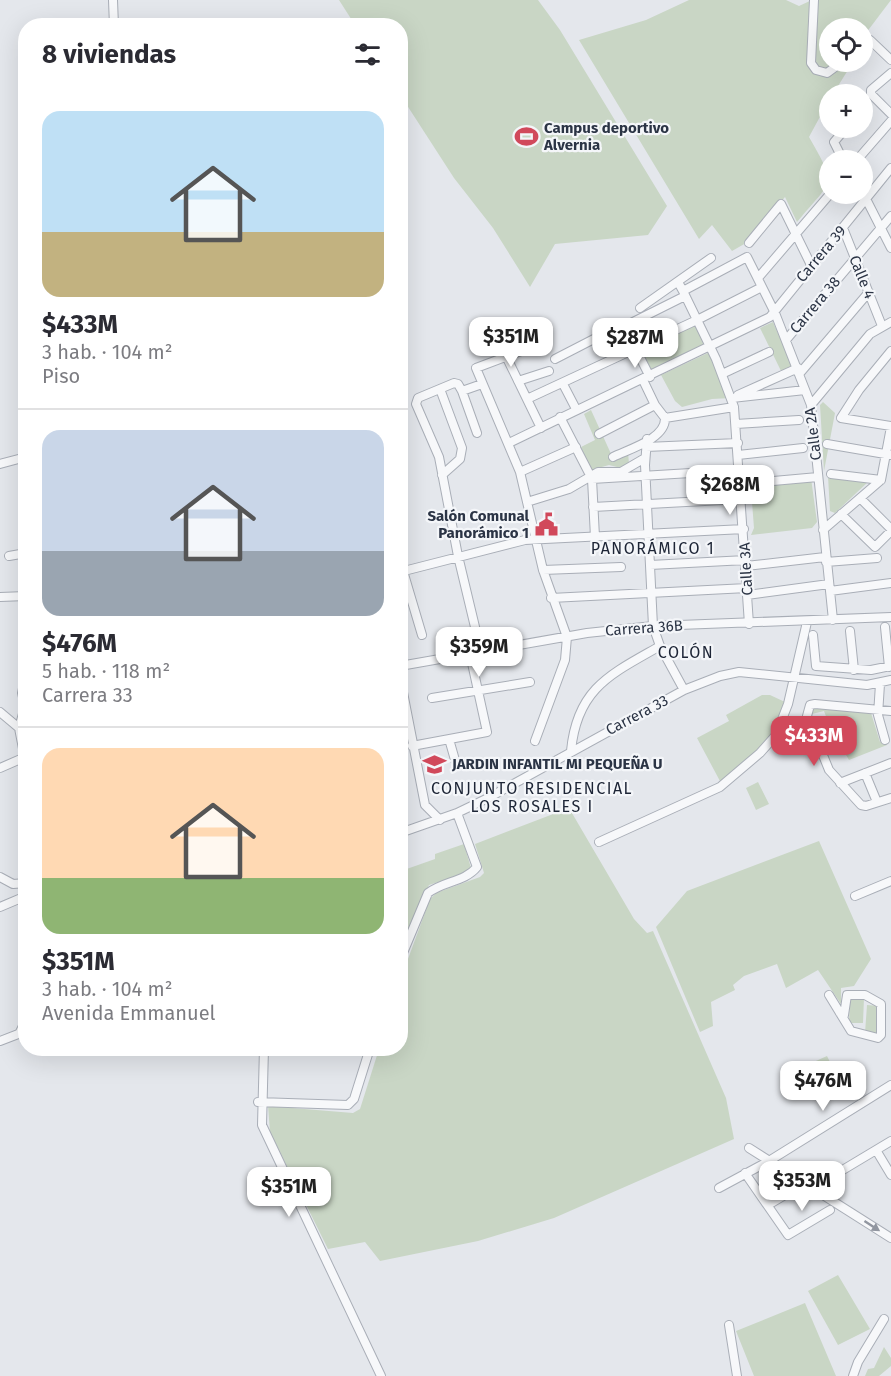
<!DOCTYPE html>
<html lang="es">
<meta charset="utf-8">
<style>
:root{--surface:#fff;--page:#f2f2f3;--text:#2b2b33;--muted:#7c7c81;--line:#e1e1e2;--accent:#d1495b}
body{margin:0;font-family:"Fira Sans",sans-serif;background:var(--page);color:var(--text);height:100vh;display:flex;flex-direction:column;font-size:22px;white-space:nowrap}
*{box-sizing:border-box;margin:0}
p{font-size:20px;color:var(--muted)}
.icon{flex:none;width:33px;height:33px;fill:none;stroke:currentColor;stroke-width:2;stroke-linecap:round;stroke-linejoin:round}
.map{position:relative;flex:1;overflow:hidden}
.drawer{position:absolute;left:18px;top:18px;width:390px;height:1038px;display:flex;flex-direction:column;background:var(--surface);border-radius:24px;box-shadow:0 6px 24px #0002}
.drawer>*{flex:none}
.tools{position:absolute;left:819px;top:18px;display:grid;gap:12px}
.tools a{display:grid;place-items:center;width:54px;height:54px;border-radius:50%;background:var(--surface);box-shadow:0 6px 24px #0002;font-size:30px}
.price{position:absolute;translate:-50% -51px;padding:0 14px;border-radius:12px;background:#fff;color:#222;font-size:20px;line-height:39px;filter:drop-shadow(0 2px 3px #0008)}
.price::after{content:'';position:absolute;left:50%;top:36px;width:18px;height:14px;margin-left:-9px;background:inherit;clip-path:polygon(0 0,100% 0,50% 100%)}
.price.on{background:var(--accent);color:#fff}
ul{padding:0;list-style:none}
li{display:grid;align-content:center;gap:12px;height:318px;padding:0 24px}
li+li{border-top:2px solid var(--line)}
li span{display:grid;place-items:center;height:186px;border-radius:18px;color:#555}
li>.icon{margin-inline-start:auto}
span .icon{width:108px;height:108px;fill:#fffc;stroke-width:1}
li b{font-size:26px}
h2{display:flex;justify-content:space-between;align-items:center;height:72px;padding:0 24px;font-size:26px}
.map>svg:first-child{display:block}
</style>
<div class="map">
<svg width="891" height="1376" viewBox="0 0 891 1376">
<rect width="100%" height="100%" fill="#e4e7ec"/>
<path fill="#c9d6c5" d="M 339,0 L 538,0 L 560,30 L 667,206 L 648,235 L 555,244 L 530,287 L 493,228 L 454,178 L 401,96 L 400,26 L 355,25 Z
M 689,0 L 786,0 L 799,6 L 812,0 L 891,0 L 863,37 L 862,28 L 830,28 L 830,62 L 853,62 L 833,94 L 830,94 L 829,100 L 809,137 C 838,188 833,178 797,222 L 785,197 L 746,243 L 732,251 L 712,225 L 699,239 L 579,40 L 646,20 Z
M 773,322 L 793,368 L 782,373 L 760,328 Z
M 696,324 L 707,345 L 651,371 L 642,350 Z
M 710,352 L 731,398 L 712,399 L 682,407 L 675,401 L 661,375 Z
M 823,402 L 835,413 L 824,471 L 820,405 Z
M 591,410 L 612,456 L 628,452 L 629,464 L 621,468 L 609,465 L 591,470 L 581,447 L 595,440 L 584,414 Z
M 828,476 L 869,481 L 835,513 L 830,511 Z
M 811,478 L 817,522 L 812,528 L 751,535 L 754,528 L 751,489 L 754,485 Z
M 762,695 L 770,695 L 785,702 L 775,732 L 767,742 L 721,783 L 697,738 L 729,721 L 726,715 Z
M 813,708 L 871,713 L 880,742 L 885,740 L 887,745 L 849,760 L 839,743 L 836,743 L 824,711 L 812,714 Z
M 758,782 L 769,804 L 756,810 L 746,788 Z
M 569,808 L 634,919 L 647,933 L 653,931 L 726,1098 L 734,1139 L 554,1218 L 478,1241 L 380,1261 L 365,1242 L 328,1249 L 270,1132 L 268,1106 L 353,1113 L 360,1109 L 379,1049 L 400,1048 L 401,978 L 430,899 L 436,893 L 480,877 L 484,873 L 475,844 Z
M 819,841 L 871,959 L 854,986 L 841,988 L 841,1004 L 818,970 L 786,988 L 777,964 L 744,976 L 733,985 L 735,990 L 711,1002 L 713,1026 L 700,1032 L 656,927 L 687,891 Z
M 464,844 L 471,868 L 469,872 L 429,885 L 401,944 L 401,871 L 435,859 L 435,854 Z
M 850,997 L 864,998 L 863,1023 L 849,1023 Z
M 867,1005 L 880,1006 L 878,1034 L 865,1033 Z
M 827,1056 L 842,1086 L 822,1095 L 807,1065 Z
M 838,1275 L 870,1329 L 838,1345 L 808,1291 Z
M 805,1303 L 836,1376 L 754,1376 L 736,1331 Z
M 884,1347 L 891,1358 L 891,1366 L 879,1376 L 865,1376 L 868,1369 L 874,1368 Z"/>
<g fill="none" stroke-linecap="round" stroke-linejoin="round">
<defs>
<path id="minor" d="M 113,0 L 114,26
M 814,0 L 811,63 L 816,70 L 827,73 L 842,62
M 862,40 L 870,40 L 891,60
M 891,73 L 871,90 L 871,94 L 891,114
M 862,109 L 865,106
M 843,160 L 834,142 L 846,128
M 857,160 L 891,121
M 862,191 L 891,248
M 843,228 L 882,326
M 749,243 L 781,204 L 811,265
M 758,278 L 830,194
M 678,282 L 683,291 L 747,257 L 775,313 L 811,405 L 833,620
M 683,291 L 716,359 L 734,407 L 749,624
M 640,308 L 711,258
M 625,326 L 685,296
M 786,340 L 891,216
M 891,351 L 859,390 L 841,418 L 891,426
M 506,356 L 541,428
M 555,359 L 623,324 L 650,377
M 800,373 L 869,292
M 722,374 L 769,352
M 643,380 L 655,405 L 665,418
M 518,381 L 549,371
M 563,384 L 576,409
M 440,389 L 462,448 L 460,459 L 442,475
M 462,391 L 477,433
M 738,395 L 798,368
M 732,398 L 805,390
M 527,399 L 697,320 L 762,287
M 811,405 L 870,334 L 891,322
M 560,417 L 592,479 L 595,537
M 665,418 L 734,407
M 736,424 L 799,420
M 599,434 L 655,405
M 647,439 L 645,465 L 653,626 L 660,646 L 684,690
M 509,443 L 770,317 L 891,168
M 827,444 L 891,455
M 646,447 L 738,443
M 738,455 L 803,448
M 613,457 C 629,449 666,439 665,418
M 0,464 L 26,457
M 520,472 L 576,447
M 831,474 L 881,480
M 592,479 L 740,470
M 741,484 L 818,477
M 860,498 L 891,529
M 527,502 L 569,489 L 598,472 L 621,472 L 645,458
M 593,507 L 742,499
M 841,514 L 875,547 L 891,531
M 823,530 L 881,480 L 891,427
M 9,556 L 26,553
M 826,562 L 877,558
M 650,565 L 746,560
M 746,566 L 825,557
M 543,570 L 621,567
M 403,571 L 422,635
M 400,572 L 525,540 L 744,529
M 830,591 L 891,583
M 747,595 L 829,584
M 0,597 L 26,596
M 551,598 L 747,588
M 885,627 L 889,667
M 850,631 L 854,670
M 813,635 L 816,666 L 871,670 L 891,666
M 481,652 L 458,556 L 439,457 L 416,404 L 418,398 L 454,383 L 458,384 L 462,391 L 482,384
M 400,666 L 587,633 L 653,626 L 891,617
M 26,674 L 22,693 L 26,711
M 400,677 L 425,805 L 440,820
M 880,684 L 878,715 L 885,740
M 432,698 L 530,682
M 891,711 L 815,704 L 810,705 L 807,716 L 829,770 L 861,805 L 866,806 L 891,798
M 0,712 L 19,728 L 24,710
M 19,728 L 26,764
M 449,739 L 455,760
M 535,741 L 565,660 L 567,637 L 543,570 L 520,472 L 476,368 L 537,345
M 412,746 L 487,732 L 470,654
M 571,751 C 577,688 611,674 660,646
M 0,768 L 23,758
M 865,773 L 877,802
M 840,783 L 891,763
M 400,833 L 457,813 L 488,798 L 684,690 L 720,676 L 739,672 L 867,685 L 891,680
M 599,842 L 720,787 L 760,753 L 776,735 L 788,704 L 807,622
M 0,877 L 13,884 L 26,883
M 855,896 L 891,881
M 0,907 L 26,896
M 400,960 L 428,893 C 443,881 465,882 477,867 L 457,813
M 829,995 L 851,1031 L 878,1038 L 881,1035 L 881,1004 L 865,995 L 847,995 L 844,1015 L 840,1013
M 20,1032 L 26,1020
M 0,1041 L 26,1031
M 264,1048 L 262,1125 L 381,1376
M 258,1102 L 348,1105 L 354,1099 L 370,1048
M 749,1148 L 891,1238
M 876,1150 L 891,1175
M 745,1173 L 788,1235 L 830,1210
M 719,1188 L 769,1161 L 891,1085
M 811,1189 L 891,1141
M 768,1205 L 795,1189
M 729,1325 L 737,1376
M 853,1376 L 858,1362 L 884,1319"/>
</defs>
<use href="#minor" stroke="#a9aeb7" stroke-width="10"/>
<use href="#minor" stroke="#f7f8fa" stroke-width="8"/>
</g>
<defs><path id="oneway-solid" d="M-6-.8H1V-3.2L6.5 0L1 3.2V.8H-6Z" transform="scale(1.5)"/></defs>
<use fill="#9196a0" href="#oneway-solid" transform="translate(872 1226) rotate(33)"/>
<defs>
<symbol id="stadium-bare" viewBox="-9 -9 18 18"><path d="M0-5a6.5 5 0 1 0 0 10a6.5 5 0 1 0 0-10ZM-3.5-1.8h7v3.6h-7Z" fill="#d1495b" stroke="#f4f6f9" stroke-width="2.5" paint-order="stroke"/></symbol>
<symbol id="civic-bare" viewBox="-9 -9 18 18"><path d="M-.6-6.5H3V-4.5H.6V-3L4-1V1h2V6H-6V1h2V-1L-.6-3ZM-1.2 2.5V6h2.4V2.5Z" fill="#d1495b" stroke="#f4f6f9" stroke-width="2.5" paint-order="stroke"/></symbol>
<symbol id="school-bare" viewBox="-9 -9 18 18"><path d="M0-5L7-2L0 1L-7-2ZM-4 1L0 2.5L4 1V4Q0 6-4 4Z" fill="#d1495b" stroke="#f4f6f9" stroke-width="2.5" paint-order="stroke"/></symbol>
</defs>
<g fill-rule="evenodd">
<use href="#stadium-bare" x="510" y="120" width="33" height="33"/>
<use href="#civic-bare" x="530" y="508" width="33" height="33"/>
<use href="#school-bare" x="418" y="748" width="33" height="33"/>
</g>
<g text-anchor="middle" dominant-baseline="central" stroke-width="4.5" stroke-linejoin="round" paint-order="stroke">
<g font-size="15" font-weight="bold" fill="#2b3445" stroke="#f4f6f9" text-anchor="start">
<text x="544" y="128">Campus deportivo<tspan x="544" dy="17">Alvernia</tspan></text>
<text x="529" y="516" text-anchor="end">Salón Comunal<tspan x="529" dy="17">Panorámico 1</tspan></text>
<text x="452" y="764">JARDIN INFANTIL MI PEQUEÑA U</text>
</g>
<g font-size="15" fill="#2b3445" stroke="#f4f6f9">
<text transform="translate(821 254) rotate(-50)">Carrera 39</text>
<text transform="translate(862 277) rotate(68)">Calle 4</text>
<text transform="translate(815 305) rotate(-50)">Carrera 38</text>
<text transform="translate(813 434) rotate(-97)">Calle 2A</text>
<text transform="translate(746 569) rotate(-93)">Calle 3A</text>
<text transform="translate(644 628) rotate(-4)">Carrera 36B</text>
<text transform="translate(637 715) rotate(-28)">Carrera 33</text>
</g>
<g font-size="16" letter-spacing="1.5" fill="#1d2536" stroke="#f4f6f9">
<text x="653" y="548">PANORÁMICO 1</text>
<text x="686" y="652">COLÓN</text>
<text x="532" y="788">CONJUNTO RESIDENCIAL<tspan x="532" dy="18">LOS ROSALES I</tspan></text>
</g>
</g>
</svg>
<div class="tools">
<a><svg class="icon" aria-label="locate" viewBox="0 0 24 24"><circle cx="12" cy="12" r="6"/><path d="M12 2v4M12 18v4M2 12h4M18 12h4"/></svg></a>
<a>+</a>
<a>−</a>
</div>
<b class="price" style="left:511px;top:368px">$351M</b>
<b class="price" style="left:635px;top:369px">$287M</b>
<b class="price" style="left:730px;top:516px">$268M</b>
<b class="price" style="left:479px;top:678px">$359M</b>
<b class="price on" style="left:814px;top:767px">$433M</b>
<b class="price" style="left:823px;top:1112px">$476M</b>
<b class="price" style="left:802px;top:1212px">$353M</b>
<b class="price" style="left:289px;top:1218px">$351M</b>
<section class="drawer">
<h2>8 viviendas<svg class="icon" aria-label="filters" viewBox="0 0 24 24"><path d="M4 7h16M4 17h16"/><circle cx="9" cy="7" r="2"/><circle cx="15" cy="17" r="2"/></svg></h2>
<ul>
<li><span style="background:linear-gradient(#bfe0f5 65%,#c2b280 0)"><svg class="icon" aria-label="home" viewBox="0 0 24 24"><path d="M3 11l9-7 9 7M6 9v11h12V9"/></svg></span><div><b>$433M</b><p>3 hab. · 104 m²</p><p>Piso</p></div></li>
<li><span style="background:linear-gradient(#c9d6e8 65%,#9aa5b1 0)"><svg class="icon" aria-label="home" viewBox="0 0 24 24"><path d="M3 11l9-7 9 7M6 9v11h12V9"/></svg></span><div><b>$476M</b><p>5 hab. · 118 m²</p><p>Carrera 33</p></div></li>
<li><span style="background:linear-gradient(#ffd9b3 70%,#8fb573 0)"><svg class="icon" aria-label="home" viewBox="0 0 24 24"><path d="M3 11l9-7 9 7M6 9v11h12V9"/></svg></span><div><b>$351M</b><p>3 hab. · 104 m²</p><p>Avenida Emmanuel</p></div></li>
</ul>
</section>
</div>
